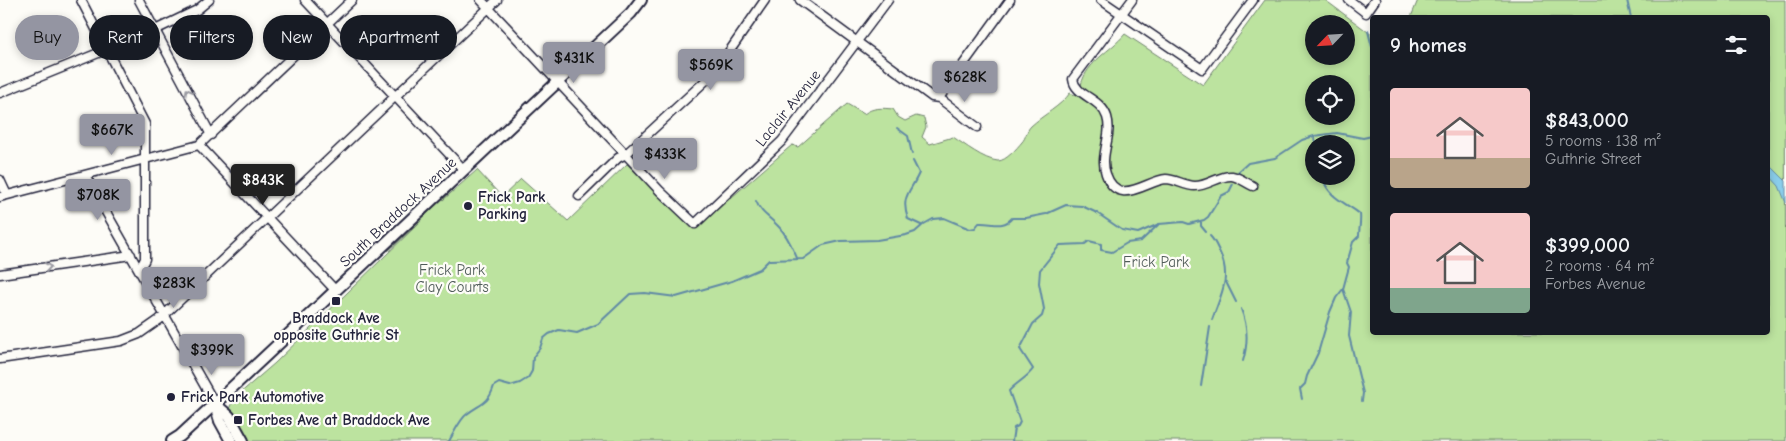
<!DOCTYPE html>
<meta charset="utf-8">
<style>
:root{--surface:#171b24;--page:#20242c;--text:#f1f3f6;--muted:#9ea1a6;--accent:#9495a2}
body{margin:0;font-family:"Comic Neue",sans-serif;background:var(--page);color:var(--text);height:100vh;display:flex;flex-direction:column;font-size:19px;white-space:nowrap}
*{box-sizing:border-box;margin:0}
p{font-size:16px;color:var(--muted)}
.icon{flex:none;width:28px;height:28px;fill:none;stroke:currentColor;stroke-width:2;stroke-linecap:round;stroke-linejoin:round}
.map{position:relative;flex:1;overflow:hidden}
.details{position:absolute;left:1370px;top:15px;width:400px;height:320px;display:flex;flex-direction:column;background:var(--surface);border-radius:5px;box-shadow:0 2px 8px #0003}
.details>*{flex:none}
.top-card{position:absolute;left:15px;top:15px;width:475px;height:45px;display:flex;gap:10px}
.needle{width:32px;rotate:245deg}
.buttons{position:absolute;left:1305px;top:15px;display:grid;gap:10px}
.buttons a{display:grid;place-items:center;width:50px;height:50px;border-radius:50%;background:var(--surface);box-shadow:0 2px 8px #0003;font-size:25px}
.price{position:absolute;translate:-50% -42px;padding:0 11px;border-radius:5px;background:var(--accent);color:#111;font-size:16px;line-height:32px;filter:drop-shadow(0 1px 2px #0008)}
.price::after{content:'';position:absolute;left:50%;top:30px;width:15px;height:11px;margin-left:-8px;background:inherit;clip-path:polygon(0 0,100% 0,50% 100%)}
.price.active{background:#222;color:#fff}
ul{padding:0;list-style:none}
li{display:flex;align-items:center;gap:15px;height:125px;padding:0 20px}
li span{display:grid;place-items:center;flex:none;width:140px;height:100px;border-radius:5px;color:#555}
li>.icon{margin-inline-start:auto}
span .icon{width:60px;height:60px;fill:#fffc;stroke-width:1}
li b{font-size:21px}
h2{display:flex;justify-content:space-between;align-items:center;height:60px;padding:0 20px;font-size:21px}
.chip{padding:0 18px;border-radius:22px;background:var(--surface);box-shadow:0 2px 8px #0003;font-size:18px;line-height:45px}
.chip.active{background:var(--accent);color:#111}
.map>svg:first-child{display:block}
</style>
<div class="map">
<svg width="1786" height="441" viewBox="0 0 1786 441">
<rect width="100%" height="100%" fill="#fdfcf7"/>
<filter id="ink" filterUnits="userSpaceOnUse"><feTurbulence type="fractalNoise" baseFrequency=".02" numOctaves="2"/><feDisplacementMap in="SourceGraphic" scale="10" xChannelSelector="R" yChannelSelector="G"/><feConvolveMatrix kernelMatrix="1 2 1 2 8 2 1 2 1" color-interpolation-filters="sRGB"/></filter>
<g filter="url(#ink)">
<path fill="#bce39f" stroke="#6f826d" fill-rule="evenodd" d="M 1265,0 L 1325,0 L 1372,35 L 1372,332 L 1768,332 L 1768,18 L 1411,17 L 1418,0 L 1785,0 L 1786,441 L 248,441 L 231,410 L 230,406 L 238,395 L 275,363 L 421,221 L 388,251 L 455,187 L 443,200 L 477,170 L 502,197 L 521,179 L 568,221 L 627,164 L 695,229 L 792,145 L 798,147 L 847,104 L 864,114 C 873,107 882,108 893,109 L 898,117 L 905,121 L 916,116 L 924,118 L 926,127 L 922,137 L 930,144 L 953,137 C 964,144 984,160 998,161 C 1006,161 1017,148 1022,142 C 1026,138 1026,131 1031,126 C 1043,115 1061,106 1070,93 L 1075,95 L 1082,86 L 1081,85 C 1087,61 1111,51 1125,34 L 1203,85 ZM 1314,24 L 1346,24 L 1346,56 L 1314,56 ZM 1314,84 L 1346,84 L 1346,116 L 1314,116 ZM 1314,144 L 1346,144 L 1346,176 L 1314,176 Z"/>
<path fill="#8aceeb" stroke="#6089a5" d="M 1768,163 L 1786,181 L 1786,203 L 1779,186 L 1768,174 Z"/>
<g fill="none" stroke-linecap="round" stroke-linejoin="round">
<path stroke="#6089a5" stroke-width="2" d="M 1627,0 L 1631,18
M 1368,31 L 1372,47
M 897,128 L 908,136 L 912,154
M 1314,136 L 1315,142 L 1325,144
M 913,161 L 919,173 C 911,192 900,196 908,219 L 921,225
M 1238,172 L 1248,163 L 1275,158 L 1302,140 L 1314,136 L 1337,133 L 1363,138 L 1372,136
M 756,201 C 761,214 770,217 779,227 C 788,236 792,247 797,258
M 1201,222 L 1201,226 L 1206,232
M 1210,236 C 1215,241 1217,247 1220,253 C 1232,278 1220,296 1212,320
M 1226,282 L 1236,302
M 1343,289 L 1351,312 L 1349,336 L 1363,393 L 1362,401
M 1241,309 C 1248,326 1248,344 1243,361
M 1201,386 L 1210,327
M 1302,399 L 1300,389 L 1305,384 L 1307,376 L 1318,353 L 1330,312 L 1336,298 L 1343,289 L 1349,267 L 1347,263 L 1353,242 L 1359,236 C 1359,229 1361,222 1360,214 C 1348,204 1333,200 1325,184
M 449,441 C 454,433 460,419 467,414 C 481,403 488,405 494,386 L 499,383 L 510,386 L 520,383 L 528,378 L 532,371 L 533,357 L 540,348 L 543,339 L 549,334 L 559,330 L 577,333 L 598,324 L 630,294 L 645,293 L 676,297 L 732,281 L 760,269 L 769,260 L 803,259 L 823,245 L 841,241 L 877,240 L 906,235 L 915,232 L 924,224 L 933,219 L 944,218 L 970,229 L 975,228 L 979,223 C 992,222 1003,229 1012,218 L 1026,218 L 1046,214 L 1066,205 L 1082,206 L 1097,213 L 1122,230 L 1138,233 L 1159,224 L 1183,222 L 1189,224 L 1204,220 L 1208,217 L 1221,196 L 1229,192 L 1233,184
M 1012,441 L 1014,428 L 1018,426 L 1020,422 L 1009,391 C 1017,382 1027,378 1033,369 L 1020,349 L 1033,324 L 1042,316 L 1044,309 L 1039,283 L 1040,270 L 1060,245 L 1085,244 L 1089,241 L 1101,244 L 1101,250 L 1112,252 L 1127,243 L 1141,241 L 1158,225"/>
<defs>
<path id="minor" d="M 81,0 L 145,124 L 145,259 L 139,270
M 139,0 L 211,135
M 305,0 L 464,170
M 481,0 L 660,191 L 695,224 L 782,141 L 888,0
M 800,0 L 932,97 L 939,98 L 977,127
M 1101,0 L 1202,69 L 1253,0
M 1132,0 L 1073,79 C 1075,96 1101,98 1107,117 C 1113,136 1099,155 1106,174 C 1118,209 1147,180 1166,179 C 1175,179 1185,186 1195,186 C 1208,186 1220,175 1232,176 C 1239,177 1246,183 1253,186
M 1349,0 L 1366,13 L 1375,0
M 0,93 L 155,30 L 197,10 L 209,0
M 939,98 L 1010,0
M 199,145 L 336,291
M 85,175 L 215,404
M 0,180 L 7,195
M 579,196 L 618,158 L 626,154 L 715,72 L 765,0
M 0,197 L 199,145 L 352,0
M 0,274 L 131,255
M 0,359 L 121,341 L 139,334 L 159,320 L 497,0"/>
<path id="major" d="M 215,404 L 229,416 L 243,441
M 215,405 L 220,421 L 231,441
M 172,441 L 180,436 L 207,411 L 631,13 L 641,0"/>
</defs>
<use href="#minor" stroke="#22223b" stroke-width="11"/>
<use href="#major" stroke="#22223b" stroke-width="14"/>
<use href="#minor" stroke="#fdfcf7" stroke-width="8"/>
<use href="#major" stroke="#fdfcf7" stroke-width="10"/>
</g>
<defs><path id="oneway-chevron" d="M-2-3.5L2.5 0L-2 3.5" fill="none" stroke-width="1.6" stroke-linecap="round" stroke-linejoin="round" transform="scale(1.25)"/></defs>
<g stroke="#9a9aa2">
<use href="#oneway-chevron" transform="translate(188 92) rotate(-118)"/>
<use href="#oneway-chevron" transform="translate(48 267) rotate(-8)"/>
</g>
</g>
<g fill="#22223b" stroke="#fdfcf7" stroke-width="2">
<circle cx="468" cy="206" r="5"/>
<rect x="331" y="296" width="10" height="10" rx="2.5"/>
<circle cx="171" cy="397" r="5"/>
<rect x="233" y="415" width="10" height="10" rx="2.5"/>
</g>
<g text-anchor="middle" dominant-baseline="central" stroke-width="4.5" stroke-linejoin="round" paint-order="stroke">
<g font-size="15" fill="#22223b" stroke="#fdfcf7">
<text transform="translate(788 108) rotate(-51)">Laclair Avenue</text>
<text transform="translate(398 212) rotate(-43)">South Braddock Avenue</text>
</g>
<g font-size="15" font-weight="bold" fill="#22223b" stroke="#fdfcf7" text-anchor="start">
<text x="478" y="197">Frick Park<tspan x="478" dy="17">Parking</tspan></text>
<text x="336" y="318" text-anchor="middle">Braddock Ave<tspan x="336" dy="17">opposite Guthrie St</tspan></text>
<text x="181" y="397">Frick Park Automotive</text>
<text x="248" y="420">Forbes Ave at Braddock Ave</text>
</g>
<g font-size="15" fill="#505c59" stroke="#fdfcf7">
<text x="1156" y="262">Frick Park</text>
<text x="452" y="270">Frick Park<tspan x="452" dy="17">Clay Courts</tspan></text>
</g>
</g>
</svg>
<div class="buttons">
<a><svg class="needle" viewBox="-14 -14 28 28"><path d="M0-13l5 13h-10z" fill="#e53935"/><path d="M0 13l5-13h-10z" fill="#9ea1a6"/></svg></a>
<a><svg class="icon" aria-label="locate" viewBox="0 0 24 24"><circle cx="12" cy="12" r="6"/><path d="M12 2v4M12 18v4M2 12h4M18 12h4"/></svg></a>
<a><svg class="icon" aria-label="layers" viewBox="0 0 24 24"><path d="M12 4l9 5-9 5-9-5zM3 14l9 5 9-5"/></svg></a>
</div>
<b class="price" style="left:574px;top:84px">$431K</b>
<b class="price" style="left:711px;top:91px">$569K</b>
<b class="price" style="left:965px;top:103px">$628K</b>
<b class="price" style="left:112px;top:156px">$667K</b>
<b class="price" style="left:665px;top:180px">$433K</b>
<b class="price active" style="left:263px;top:206px">$843K</b>
<b class="price" style="left:98px;top:221px">$708K</b>
<b class="price" style="left:174px;top:309px">$283K</b>
<b class="price" style="left:212px;top:376px">$399K</b>
<div class="top-card">
<a class="chip active">Buy</a>
<a class="chip">Rent</a>
<a class="chip">Filters</a>
<a class="chip">New</a>
<a class="chip">Apartment</a>
</div>
<section class="details">
<h2>9 homes<svg class="icon" aria-label="filters" viewBox="0 0 24 24"><path d="M4 7h16M4 17h16"/><circle cx="9" cy="7" r="2"/><circle cx="15" cy="17" r="2"/></svg></h2>
<ul>
<li><span style="background:linear-gradient(#f6c9c9 70%,#b9a48a 0)"><svg class="icon" aria-label="home" viewBox="0 0 24 24"><path d="M3 11l9-7 9 7M6 9v11h12V9"/></svg></span><div><b>$843,000</b><p>5 rooms · 138 m²</p><p>Guthrie Street</p></div></li>
<li><span style="background:linear-gradient(#f6c9c9 75%,#7fa58c 0)"><svg class="icon" aria-label="home" viewBox="0 0 24 24"><path d="M3 11l9-7 9 7M6 9v11h12V9"/></svg></span><div><b>$399,000</b><p>2 rooms · 64 m²</p><p>Forbes Avenue</p></div></li>
</ul>
</section>
</div>
